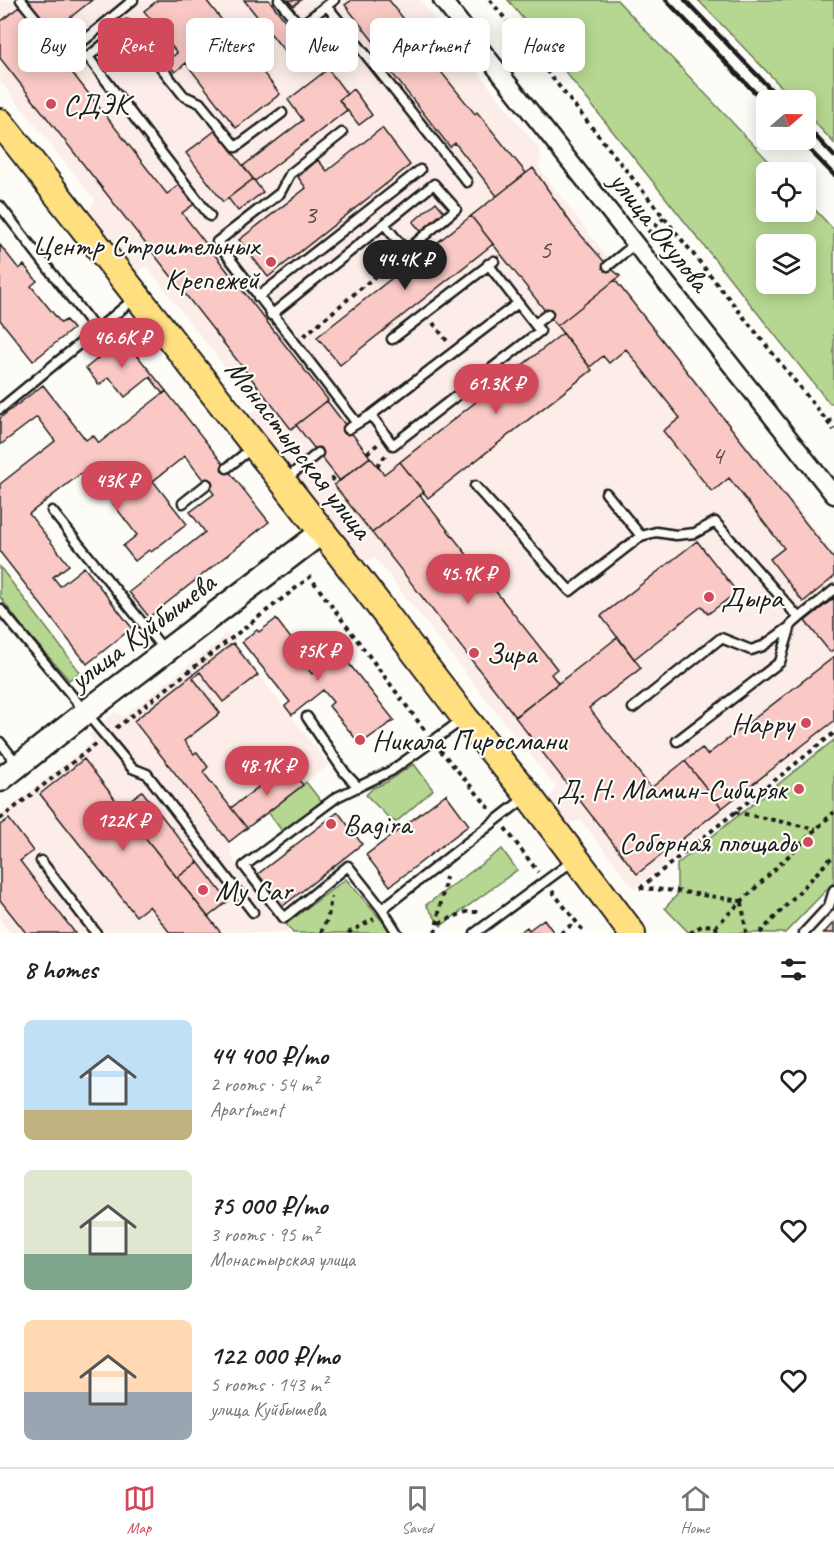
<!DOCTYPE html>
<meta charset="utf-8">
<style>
:root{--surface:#fff;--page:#f2f2f2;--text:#222;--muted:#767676;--line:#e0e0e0;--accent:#d1495b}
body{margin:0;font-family:Caveat,sans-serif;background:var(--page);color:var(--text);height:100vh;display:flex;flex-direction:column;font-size:22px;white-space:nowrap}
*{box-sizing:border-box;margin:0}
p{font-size:20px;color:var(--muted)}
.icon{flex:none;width:33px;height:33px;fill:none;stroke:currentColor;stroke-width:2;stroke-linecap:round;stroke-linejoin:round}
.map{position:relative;height:933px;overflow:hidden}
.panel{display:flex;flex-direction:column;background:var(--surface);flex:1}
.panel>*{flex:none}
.hud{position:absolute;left:18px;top:18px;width:798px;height:54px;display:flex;gap:12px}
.needle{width:39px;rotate:70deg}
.controls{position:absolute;left:756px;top:90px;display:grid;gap:12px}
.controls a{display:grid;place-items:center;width:60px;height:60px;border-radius:9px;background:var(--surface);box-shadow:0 3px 15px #0003;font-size:30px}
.price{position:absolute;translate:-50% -51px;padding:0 14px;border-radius:21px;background:var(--accent);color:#fff;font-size:20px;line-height:39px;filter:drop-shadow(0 2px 3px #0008)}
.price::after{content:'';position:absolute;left:50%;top:36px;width:18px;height:14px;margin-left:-9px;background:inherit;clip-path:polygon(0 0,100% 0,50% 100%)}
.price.selected{background:#222;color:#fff}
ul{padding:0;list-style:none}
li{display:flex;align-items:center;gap:18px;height:150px;padding:0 24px}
li span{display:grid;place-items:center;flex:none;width:168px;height:120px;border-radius:9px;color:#555}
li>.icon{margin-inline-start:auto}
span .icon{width:72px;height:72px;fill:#fffc;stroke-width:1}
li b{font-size:26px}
h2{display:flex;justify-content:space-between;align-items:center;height:72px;padding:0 24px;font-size:26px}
.tag{padding:0 21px;border-radius:9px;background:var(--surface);box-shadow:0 3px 15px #0003;font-size:21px;line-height:54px}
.tag.selected{background:var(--accent);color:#fff}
.tabs{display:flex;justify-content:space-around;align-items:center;height:84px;border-top:2px solid var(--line);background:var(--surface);font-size:16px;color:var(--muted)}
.tabs a{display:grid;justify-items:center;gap:3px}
.tabs .selected{color:var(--accent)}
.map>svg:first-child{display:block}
</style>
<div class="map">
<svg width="834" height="933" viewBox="0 0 834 933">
<rect width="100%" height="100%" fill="#fdfcf7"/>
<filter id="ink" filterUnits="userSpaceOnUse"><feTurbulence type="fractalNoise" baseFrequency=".0167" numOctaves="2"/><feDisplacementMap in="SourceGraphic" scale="12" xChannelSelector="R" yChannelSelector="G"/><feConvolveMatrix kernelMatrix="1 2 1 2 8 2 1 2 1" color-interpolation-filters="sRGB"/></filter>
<g filter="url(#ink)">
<path fill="#fcede8" d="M 0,0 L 420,0 L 540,150 L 542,159 L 538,166 L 623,278 L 619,283 L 834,554 L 834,729 L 634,889 L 581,820 L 567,824 L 548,801 L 556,788 L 375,558 L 362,561 L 250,415 L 257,408 L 146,266 L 137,272 L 89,210 L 95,200 L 0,81 Z
M 226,632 L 329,765 L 229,843 L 232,857 L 290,933 L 10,933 L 0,920 L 0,815 L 92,742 L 90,733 L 115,712 L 124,716 L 221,640 L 221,637 Z"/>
<path fill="#b6d791" stroke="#697a56" stroke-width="1.5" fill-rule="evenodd" d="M 508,0 L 617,0 L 779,172 L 766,172 L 766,212 L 806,212 L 806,200 L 834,230 L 834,401 L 830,404 ZM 766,244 L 806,244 L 806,284 L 766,284 Z
M 698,0 L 834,0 L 834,143 L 806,113 L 806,100 L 794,100 Z
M 0,567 L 80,672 L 69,680 L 24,629 L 0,597 Z
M 834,740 L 834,882 L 785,933 L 689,933 L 665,908 L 677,895 L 677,864 Z
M 414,764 L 433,790 L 396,822 L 390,819 L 366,795 L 373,788 L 387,782 Z
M 306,782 L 324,805 L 288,832 L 286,828 L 282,831 L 268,812 Z
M 502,849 L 517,870 L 441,926 L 426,905 Z
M 346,879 L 390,930 L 386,933 L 293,933 L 286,924 Z"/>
<path fill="#fac9c5" stroke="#1c1c1c" stroke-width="1.5" d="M 26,0 L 92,0 L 52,32 Z
M 158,0 L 206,0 L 280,94 L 236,128 L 186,63 L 175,72 L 166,61 L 177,53 L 144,11 Z
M 244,0 L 269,0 L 302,42 L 318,30 L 333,48 L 320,59 L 308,44 L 290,58 Z
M 288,0 L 301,0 L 293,6 Z
M 352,0 L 389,0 L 420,40 L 417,42 L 475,114 L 477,112 L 526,173 L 497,196 L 455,143 L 450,147 L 377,54 L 381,51 L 345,5 Z
M 20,6 L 167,194 L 179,185 L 194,204 L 182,213 L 328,400 L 291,429 L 0,58 L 0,22 Z
M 328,69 L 347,94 L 339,100 L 347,110 L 255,181 L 243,166 L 303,120 L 288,100 Z
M 353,89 L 372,115 L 359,125 L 339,100 Z
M 382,128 L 410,165 L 268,277 L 239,240 L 306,188 L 298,177 L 318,160 L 327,171 Z
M 216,130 L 253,179 L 223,202 L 186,153 Z
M 533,168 L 573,226 L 608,266 L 620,276 L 557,326 L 471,216 Z
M 253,179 L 263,192 L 238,211 L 228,198 Z
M 436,202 L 446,214 L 423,234 L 413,222 Z
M 471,216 L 493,244 L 340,365 L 317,337 Z
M 0,245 L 19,269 L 24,265 L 37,281 L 31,286 L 61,323 L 66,320 L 73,329 L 33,361 L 0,320 Z
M 615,280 L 834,559 L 834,577 L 803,602 L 770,559 L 784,548 L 729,478 L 712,492 L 663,431 L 680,418 L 626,349 L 609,363 L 603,356 L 590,367 L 557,326 Z
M 563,333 L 592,370 L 428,498 L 400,462 Z
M 123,338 L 166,391 L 163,394 L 150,377 L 125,397 L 109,377 L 99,385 L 86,368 Z
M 43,385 L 86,440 L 93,435 L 99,443 L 166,391 L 269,522 L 149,617 L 129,592 L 205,532 L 190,512 L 214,494 L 185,456 L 153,481 L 187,524 L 151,552 L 149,550 L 135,561 L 123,546 L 137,535 L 94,479 L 95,477 L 88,468 L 29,514 L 69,565 L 53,577 L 60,586 L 84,567 L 132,628 L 87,664 L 0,552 L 0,484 L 55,441 L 37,417 L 0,445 L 0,418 Z
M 327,401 L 370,457 L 340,481 L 296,425 Z
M 370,457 L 384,474 L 400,462 L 424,492 L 372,533 L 334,485 Z
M 420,495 L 557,669 L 551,674 L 558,683 L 516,717 L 372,533 Z
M 697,541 L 737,592 L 708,614 L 702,606 L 634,659 L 601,616 Z
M 834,598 L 834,649 L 830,652 L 805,621 Z
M 276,619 L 305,657 L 301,660 L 312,674 L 345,648 L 351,656 L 346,660 L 394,720 L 360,744 L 329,706 L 333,702 L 323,690 L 292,715 L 285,706 L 290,702 L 242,642 L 257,630 L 259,632 Z
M 618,637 L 641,668 L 589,708 L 651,788 L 685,761 L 722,808 L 637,874 L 515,717 Z
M 233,643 L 258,675 L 223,702 L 200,672 L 193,678 L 220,713 L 184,741 L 194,754 L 197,752 L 208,767 L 203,772 L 247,828 L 229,842 L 134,721 Z
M 834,657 L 834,721 L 722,808 L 685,761 L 702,748 L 707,755 Z
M 84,759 L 121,807 L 221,933 L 170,933 L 149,906 L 136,916 L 40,794 Z
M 287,765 L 303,785 L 247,828 L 231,808 Z
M 142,791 L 198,862 L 177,878 L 121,807 Z
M 446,794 L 469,825 L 390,886 L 366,855 Z
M 338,812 L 362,844 L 283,906 L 258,874 Z
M 9,819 L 33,851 L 20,861 L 75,933 L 26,933 L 0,900 L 0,825 Z
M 198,862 L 228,901 L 208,917 L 177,878 Z
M 544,919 L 554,933 L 519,933 L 527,927 L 529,930 Z
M 834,922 L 834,933 L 824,933 Z"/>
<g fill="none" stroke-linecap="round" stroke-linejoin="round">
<defs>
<path id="lane" d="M 21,0 L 47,32 L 69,53 L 88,57 L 127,25 L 184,96 L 200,103 L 236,147 L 282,113
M 279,0 L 300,26 L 334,0
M 327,6 L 467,182
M 69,53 L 133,0
M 88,57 L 210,216
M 342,133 L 290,174 L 280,193 L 217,242 L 356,422
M 0,206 L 96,330
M 488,264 L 518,303
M 608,266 L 635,244
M 258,297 L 420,170
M 271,315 L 434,184 L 456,209 L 406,251 L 384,224
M 535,324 L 548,314
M 392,339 L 494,261
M 0,409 L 134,299
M 348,429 L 371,415 L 518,303 L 540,331 L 393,445 L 371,415
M 227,468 L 252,448
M 286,479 L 318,453
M 475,486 L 570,591 L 641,536 L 656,532 L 676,535 L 695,533 L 715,522 L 799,618 L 791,625 L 780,662 L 677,741
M 606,493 L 641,536
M 183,503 L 207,484
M 52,511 L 165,651
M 0,609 L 132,768 L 147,774 L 253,912
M 799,618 L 834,590
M 633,708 L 721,638 L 751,650 L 763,646 L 791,626
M 307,717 L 345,773 L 358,787
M 462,720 L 391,771 L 337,797 L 244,866 L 284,918 L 348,866 L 382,909 L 526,797
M 0,742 L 18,765
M 41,861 L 96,933
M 382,909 L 397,933
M 475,933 L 574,860
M 804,933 L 829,906 L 834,890"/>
<path id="street" d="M 442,0 L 834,495"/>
<path id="secondary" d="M 0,780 L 86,712 L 322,532"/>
<path id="primary" d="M 0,122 L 339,553 L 465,718 L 528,795 L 632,933"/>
</defs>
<use href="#lane" stroke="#1c1c1c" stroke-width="13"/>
<use href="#street" stroke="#1c1c1c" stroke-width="21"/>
<use href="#secondary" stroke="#1c1c1c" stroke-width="27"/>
<use href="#primary" stroke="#1c1c1c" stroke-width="30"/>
<path stroke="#1c1c1c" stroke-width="4" stroke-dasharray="4.5 4.5" stroke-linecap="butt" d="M 490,0 L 834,430
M 648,233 L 665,217
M 433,323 L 447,341
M 304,336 L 397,258
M 828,422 L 834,419
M 367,453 L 378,444
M 377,466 L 386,455
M 324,486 L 336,476
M 116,728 L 310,577 L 426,732
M 440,750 L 491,810
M 735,812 L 816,829
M 0,819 L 96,744
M 505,828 L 538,872
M 640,888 L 834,733
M 640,888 L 677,891 L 741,901
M 552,891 L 585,933
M 742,902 L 746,933
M 439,923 L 466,912 L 481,912
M 716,926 L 717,933
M 321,933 L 328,917 L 331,897
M 348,933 L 374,919
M 435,933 L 446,877
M 561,933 L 576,921
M 690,933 L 703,925 L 716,926 L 834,812
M 760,933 L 834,855"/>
<use href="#lane" stroke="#fdfcf7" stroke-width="8"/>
<use href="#street" stroke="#fdfcf7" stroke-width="16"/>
<use href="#secondary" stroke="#fdfcf7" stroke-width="22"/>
<use href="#primary" stroke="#ffdf80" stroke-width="26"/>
<path stroke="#1c1c1c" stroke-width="4.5" d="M 666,0 L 766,104
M 685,0 L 781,100
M 806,126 L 834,156
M 800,140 L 834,175"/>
</g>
</g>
<g fill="#d1495b" stroke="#fdfcf7" stroke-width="2">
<circle cx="51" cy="104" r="6"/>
<circle cx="271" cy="262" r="6"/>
<circle cx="709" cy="597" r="6"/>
<circle cx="474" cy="653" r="6"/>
<circle cx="806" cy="723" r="6"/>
<circle cx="360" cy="740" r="6"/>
<circle cx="799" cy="789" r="6"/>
<circle cx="331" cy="824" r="6"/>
<circle cx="808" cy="842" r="6"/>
<circle cx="203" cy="890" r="6"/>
</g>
<g text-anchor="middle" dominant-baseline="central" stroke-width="4.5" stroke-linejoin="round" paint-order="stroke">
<g font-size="27" fill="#544746">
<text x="310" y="214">3</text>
<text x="545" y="249">5</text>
<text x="717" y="455">4</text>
</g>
<g font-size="30" fill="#1c1c1c" stroke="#fdfcf7" text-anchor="start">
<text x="63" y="104">СДЭК</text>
<text x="259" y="245" text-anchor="end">Центр Строительных<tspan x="259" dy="34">Крепежей</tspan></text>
<text x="721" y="597">Дыра</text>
<text x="486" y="653">Зира</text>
<text x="794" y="723" text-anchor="end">Happy</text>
<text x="372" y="740">Никала Пиросмани</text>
<text x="787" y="789" text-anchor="end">Д. Н. Мамин-Сибиряк</text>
<text x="343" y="824">Bagira</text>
<text x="796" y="842" text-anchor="end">Соборная площадь</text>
<text x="215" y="890">My Car</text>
</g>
<g font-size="30" fill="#1c1c1c" stroke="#fdfcf7">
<text transform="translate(660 231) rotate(52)">улица Окулова</text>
<text transform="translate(299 449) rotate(52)">Монастырская улица</text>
<text transform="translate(142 631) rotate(-37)">улица Куйбышева</text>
</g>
</g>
</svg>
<div class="controls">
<a><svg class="needle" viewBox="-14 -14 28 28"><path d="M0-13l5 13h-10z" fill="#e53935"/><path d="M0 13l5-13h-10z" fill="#767676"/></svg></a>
<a><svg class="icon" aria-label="locate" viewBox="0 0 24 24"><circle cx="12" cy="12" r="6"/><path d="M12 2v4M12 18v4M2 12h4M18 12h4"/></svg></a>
<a><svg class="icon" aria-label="layers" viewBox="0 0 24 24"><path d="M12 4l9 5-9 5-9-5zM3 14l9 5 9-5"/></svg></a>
</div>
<b class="price selected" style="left:405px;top:291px">44.4K ₽</b>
<b class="price" style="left:122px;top:369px">46.6K ₽</b>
<b class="price" style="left:496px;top:415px">61.3K ₽</b>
<b class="price" style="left:117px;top:512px">43K ₽</b>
<b class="price" style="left:468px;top:605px">45.9K ₽</b>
<b class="price" style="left:318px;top:682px">75K ₽</b>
<b class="price" style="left:267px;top:797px">48.1K ₽</b>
<b class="price" style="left:123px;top:852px">122K ₽</b>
<div class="hud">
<a class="tag">Buy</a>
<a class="tag selected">Rent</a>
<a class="tag">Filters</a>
<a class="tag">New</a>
<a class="tag">Apartment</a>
<a class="tag">House</a>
</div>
</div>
<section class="panel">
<h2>8 homes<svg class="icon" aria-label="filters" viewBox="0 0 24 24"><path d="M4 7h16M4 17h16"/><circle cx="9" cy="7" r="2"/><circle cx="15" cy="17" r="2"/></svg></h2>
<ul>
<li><span style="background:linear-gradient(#bfe0f5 75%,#c2b280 0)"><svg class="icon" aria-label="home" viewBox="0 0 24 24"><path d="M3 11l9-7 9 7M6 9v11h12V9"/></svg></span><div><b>44 400 ₽/mo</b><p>2 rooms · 54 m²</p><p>Apartment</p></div><svg class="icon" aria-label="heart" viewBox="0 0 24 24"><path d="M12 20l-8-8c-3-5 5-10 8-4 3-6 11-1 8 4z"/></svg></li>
<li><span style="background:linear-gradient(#dfe7d0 70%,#7fa58c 0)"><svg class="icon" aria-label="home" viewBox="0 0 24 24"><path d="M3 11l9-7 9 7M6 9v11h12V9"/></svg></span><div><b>75 000 ₽/mo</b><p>3 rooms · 95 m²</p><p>Монастырская улица</p></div><svg class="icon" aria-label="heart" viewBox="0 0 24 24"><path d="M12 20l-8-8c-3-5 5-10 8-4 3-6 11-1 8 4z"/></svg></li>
<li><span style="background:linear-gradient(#ffd9b3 60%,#9aa5b1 0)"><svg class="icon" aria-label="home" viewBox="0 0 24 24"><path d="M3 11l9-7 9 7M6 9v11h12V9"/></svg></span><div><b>122 000 ₽/mo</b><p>5 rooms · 143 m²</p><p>улица Куйбышева</p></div><svg class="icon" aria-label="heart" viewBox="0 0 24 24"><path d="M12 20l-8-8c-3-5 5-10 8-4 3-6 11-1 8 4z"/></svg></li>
</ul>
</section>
<nav class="tabs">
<a class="selected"><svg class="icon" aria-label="map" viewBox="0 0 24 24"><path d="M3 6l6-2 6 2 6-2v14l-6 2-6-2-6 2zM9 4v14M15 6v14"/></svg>Map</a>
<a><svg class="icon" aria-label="saved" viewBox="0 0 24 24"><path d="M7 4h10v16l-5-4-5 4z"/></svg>Saved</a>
<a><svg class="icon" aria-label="home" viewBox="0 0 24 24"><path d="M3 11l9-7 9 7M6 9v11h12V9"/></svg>Home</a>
</nav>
